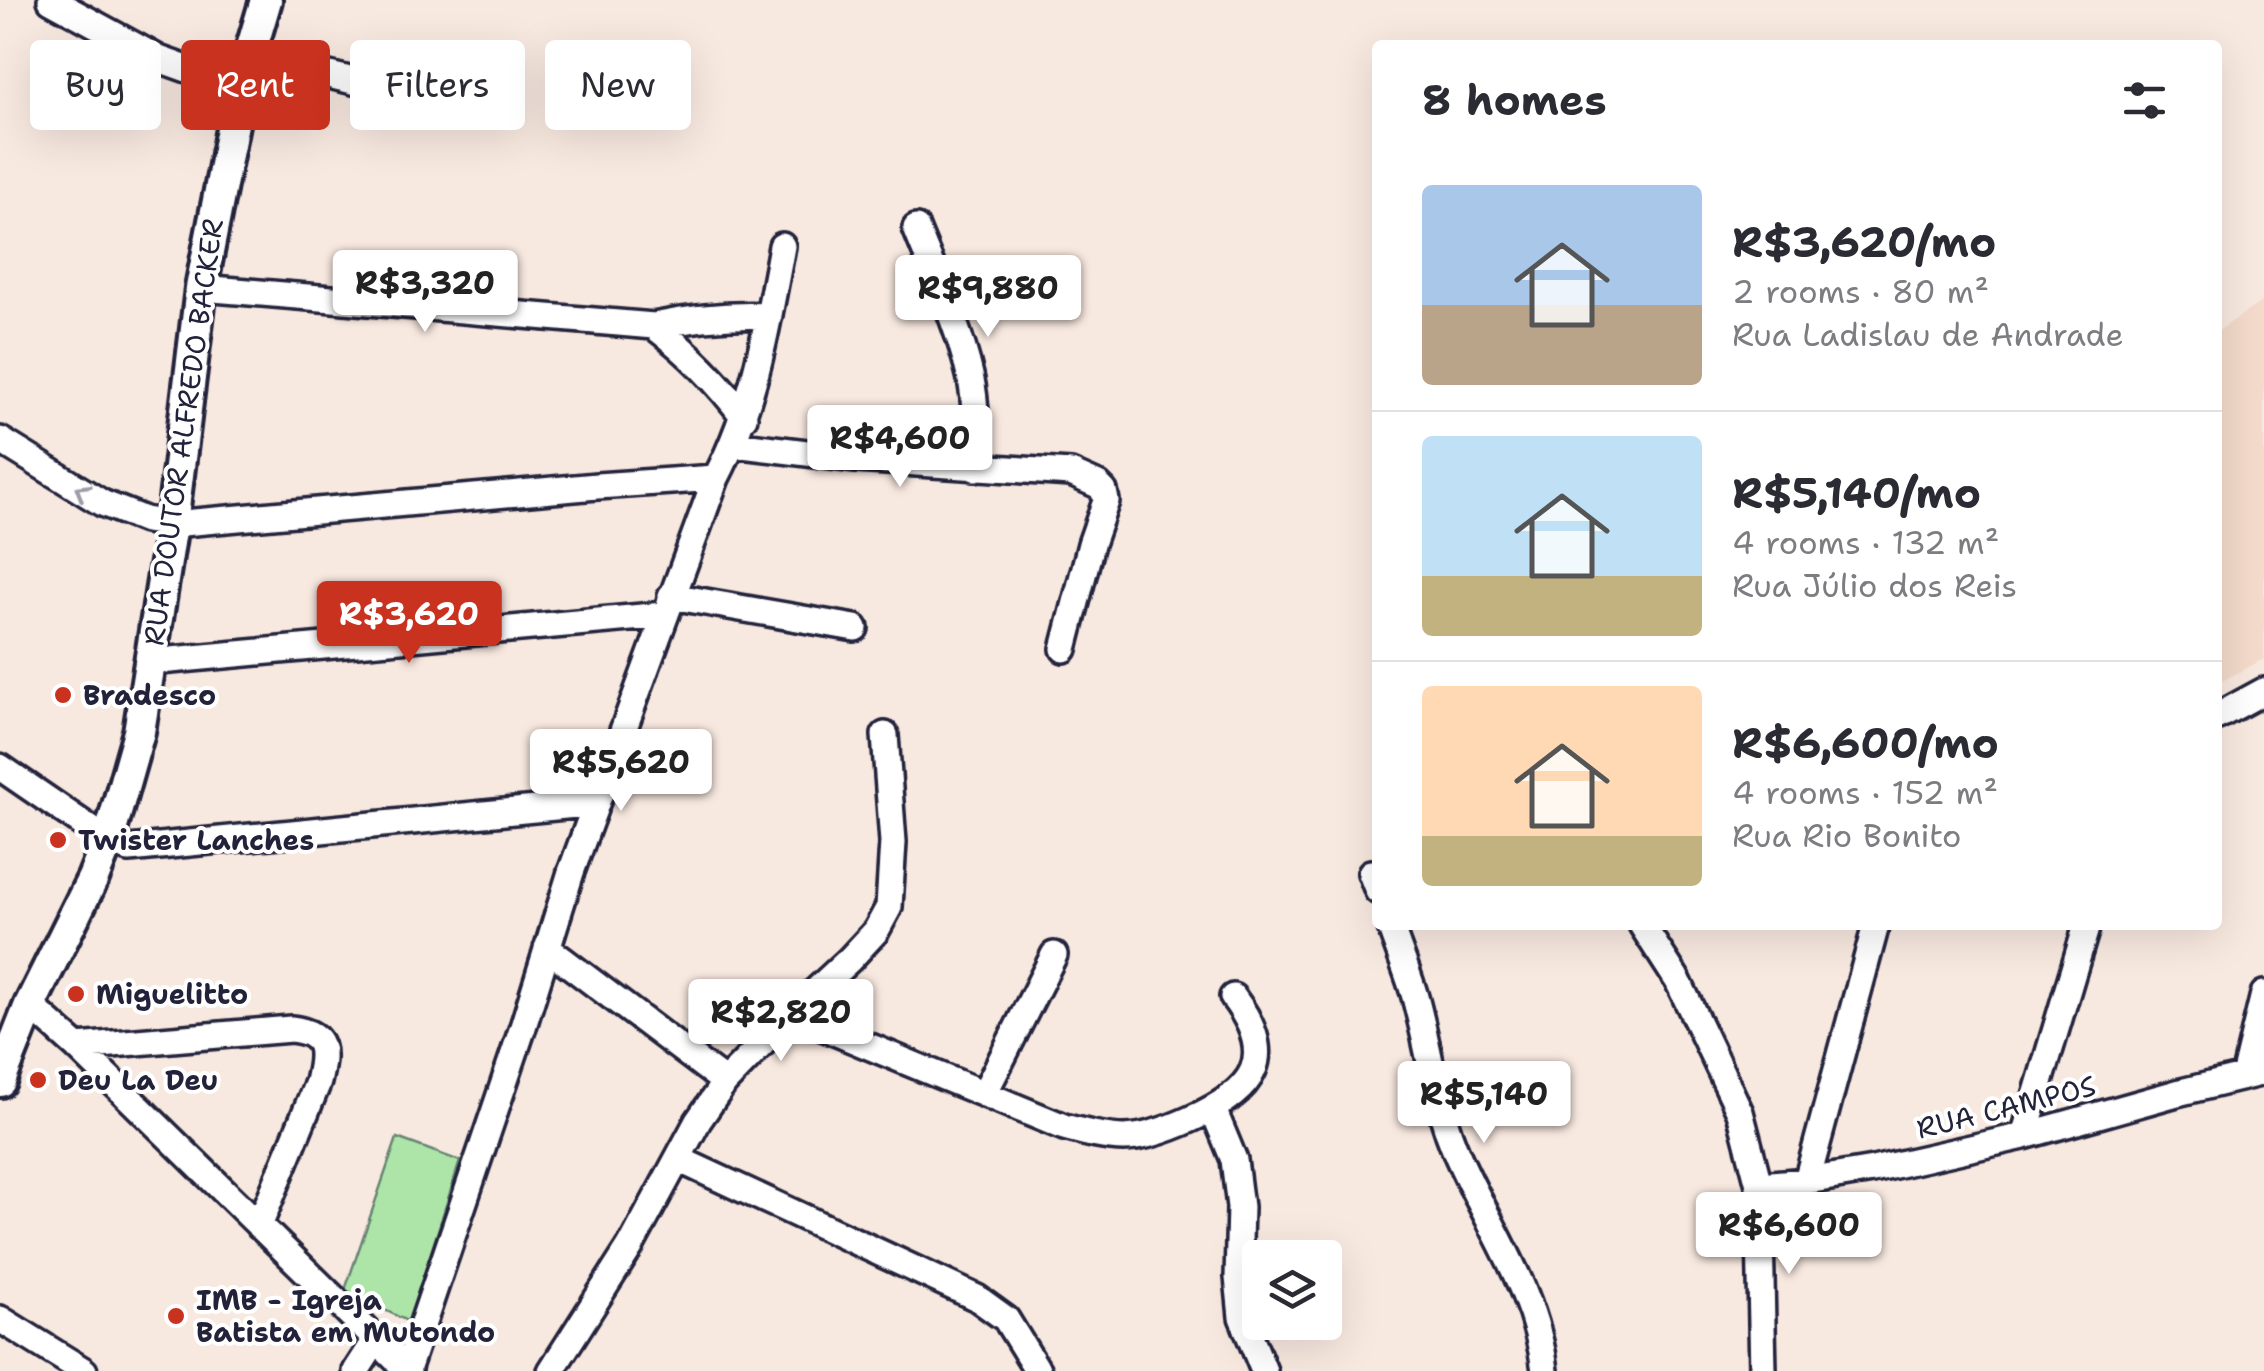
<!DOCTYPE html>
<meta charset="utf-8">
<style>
:root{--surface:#fff;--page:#f2f2f3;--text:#2b2b33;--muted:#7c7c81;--line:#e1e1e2;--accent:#c8321e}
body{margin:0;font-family:"Shantell Sans",sans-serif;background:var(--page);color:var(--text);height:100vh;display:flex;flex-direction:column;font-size:38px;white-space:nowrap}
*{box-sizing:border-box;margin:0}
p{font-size:32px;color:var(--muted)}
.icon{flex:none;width:55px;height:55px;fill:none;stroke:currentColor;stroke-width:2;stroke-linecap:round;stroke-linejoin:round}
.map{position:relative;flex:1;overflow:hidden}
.panel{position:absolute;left:1372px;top:40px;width:850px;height:890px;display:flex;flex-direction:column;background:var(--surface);border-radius:10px;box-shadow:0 10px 40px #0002}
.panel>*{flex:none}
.hud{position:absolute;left:30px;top:40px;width:950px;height:90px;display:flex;gap:20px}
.buttons{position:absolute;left:1242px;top:1240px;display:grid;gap:20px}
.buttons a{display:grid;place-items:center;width:100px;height:100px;border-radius:10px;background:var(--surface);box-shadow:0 10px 40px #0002;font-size:50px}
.price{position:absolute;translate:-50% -85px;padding:0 22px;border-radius:10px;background:#fff;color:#222;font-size:32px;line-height:65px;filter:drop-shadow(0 2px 5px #0008)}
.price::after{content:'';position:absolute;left:50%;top:60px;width:30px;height:22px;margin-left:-15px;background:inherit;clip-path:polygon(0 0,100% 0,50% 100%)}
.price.active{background:var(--accent);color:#fff}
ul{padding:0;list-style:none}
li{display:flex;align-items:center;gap:30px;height:250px;padding:0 50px}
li+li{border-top:2px solid var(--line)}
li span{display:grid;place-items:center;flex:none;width:280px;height:200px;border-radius:10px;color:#555}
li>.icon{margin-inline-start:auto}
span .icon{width:120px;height:120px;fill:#fffc;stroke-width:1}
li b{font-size:42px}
h2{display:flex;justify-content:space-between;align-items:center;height:120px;padding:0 50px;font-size:42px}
.chip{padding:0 35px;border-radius:10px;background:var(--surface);box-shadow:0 10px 40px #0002;font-size:35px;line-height:90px}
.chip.active{background:var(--accent);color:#fff}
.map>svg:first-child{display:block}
</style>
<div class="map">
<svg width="2264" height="1371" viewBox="0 0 2264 1371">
<rect width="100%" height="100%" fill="#f8e9e0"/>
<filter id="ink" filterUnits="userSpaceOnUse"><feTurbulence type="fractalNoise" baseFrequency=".01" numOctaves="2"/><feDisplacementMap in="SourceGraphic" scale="20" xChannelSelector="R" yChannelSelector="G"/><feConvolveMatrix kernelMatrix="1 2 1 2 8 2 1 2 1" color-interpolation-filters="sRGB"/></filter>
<g filter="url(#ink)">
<path fill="#f3daca" d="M 2264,300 L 2264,659 L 2218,683 L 2218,331 Z"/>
<path fill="#ade5a9" stroke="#688472" stroke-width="2.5" d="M 397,1138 L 460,1161 L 409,1322 L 345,1290 Z"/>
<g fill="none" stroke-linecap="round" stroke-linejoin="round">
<defs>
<path id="minor" d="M 51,0 L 159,59 L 240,88
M 251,54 L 276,62 L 390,90
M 916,228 C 935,276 958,324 970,375 C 977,405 976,438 975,468
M 201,288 L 654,326 C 692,318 729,314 769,316
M 654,326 C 688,352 718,382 744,417
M 0,440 L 102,503 L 145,520 L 172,524 L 597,486 L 716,478
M 734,444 L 856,459 L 1071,473 L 1098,485 L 1104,491 L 1106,501 L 1091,544 L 1064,649
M 671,596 L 855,628
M 149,662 L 664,615
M 2218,716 L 2264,691
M 0,767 L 108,841 L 129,849 L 596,803
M 1371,873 L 1378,891
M 1390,925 C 1398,949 1408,973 1415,997 C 1429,1047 1434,1097 1453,1145 C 1484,1221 1536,1288 1545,1371
M 1642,925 L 1678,981 L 1740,1112 L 1759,1185 L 1763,1371
M 547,948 L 725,1082
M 30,1005 L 77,1047 L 408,1371
M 791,1014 L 1064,1127 C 1083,1132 1104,1138 1124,1138 C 1146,1138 1171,1128 1191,1119 C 1254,1091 1279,1058 1233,997
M 77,1047 L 291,1029 C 327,1033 325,1052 318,1082 L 259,1226
M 2244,1077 L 2264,994
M 984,1094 L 1054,955
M 1213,1109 L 1234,1160 L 1240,1207 L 1238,1277 L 1242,1317 L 1264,1371
M 2024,1136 L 2087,925
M 678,1159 L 977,1298 L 1006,1319 L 1038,1371
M 1807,1181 L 1876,925
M 1759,1185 L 1807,1181 L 1873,1170 L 2024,1136 L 2177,1093 L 2264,1072
M 0,1319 L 84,1371
M 407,1370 L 523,1027 L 571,872 L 716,478 C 755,403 767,327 782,246
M 356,1371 L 376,1340
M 551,1371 L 630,1247 L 698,1121 L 725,1082 L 791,1014 L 850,959 L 876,931 L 889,907 L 893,842 L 885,735"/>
<path id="major" d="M 0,1081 L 30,1005 L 93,878 L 108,841 L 139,732 L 172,524 L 201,288 L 240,88 L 266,0"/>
</defs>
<use href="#minor" stroke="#22223b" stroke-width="32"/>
<use href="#major" stroke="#22223b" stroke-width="38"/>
<use href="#minor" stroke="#fff" stroke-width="25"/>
<use href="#major" stroke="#fff" stroke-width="30"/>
</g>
<defs><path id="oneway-chevron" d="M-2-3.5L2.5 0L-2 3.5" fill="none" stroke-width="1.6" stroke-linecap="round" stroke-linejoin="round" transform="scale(2.5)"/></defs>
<use stroke="#9c9ca7" href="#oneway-chevron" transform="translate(82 491) rotate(-149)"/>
</g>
<g fill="#c8321e" stroke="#fff" stroke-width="4">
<circle cx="63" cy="695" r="10"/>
<circle cx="58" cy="840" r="10"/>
<circle cx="76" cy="994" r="10"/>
<circle cx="38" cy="1080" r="10"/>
<circle cx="176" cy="1316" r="10"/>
</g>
<g text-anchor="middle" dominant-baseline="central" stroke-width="8" stroke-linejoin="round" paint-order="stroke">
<g font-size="28" fill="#22223b" stroke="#fff">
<text transform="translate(183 432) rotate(-82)">RUA DOUTOR ALFREDO BACKER</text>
<text transform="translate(2006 1107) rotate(-14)">RUA CAMPOS</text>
</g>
<g font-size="28" font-weight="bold" fill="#22223b" stroke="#fff" text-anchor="start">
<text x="83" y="695">Bradesco</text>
<text x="78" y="840">Twister Lanches</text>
<text x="96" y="994">Miguelitto</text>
<text x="58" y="1080">Deu La Deu</text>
<text x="196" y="1300">IMB - Igreja<tspan x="196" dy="32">Batista em Mutondo</tspan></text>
</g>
</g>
</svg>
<div class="buttons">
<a><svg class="icon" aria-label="layers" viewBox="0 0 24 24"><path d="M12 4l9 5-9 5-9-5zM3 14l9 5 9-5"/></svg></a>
</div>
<b class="price" style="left:425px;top:335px">R$3,320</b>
<b class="price" style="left:988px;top:340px">R$9,880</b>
<b class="price" style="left:900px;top:490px">R$4,600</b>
<b class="price active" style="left:409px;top:666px">R$3,620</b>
<b class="price" style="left:621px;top:814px">R$5,620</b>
<b class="price" style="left:781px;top:1064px">R$2,820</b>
<b class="price" style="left:1484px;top:1146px">R$5,140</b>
<b class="price" style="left:1789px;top:1277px">R$6,600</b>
<div class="hud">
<a class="chip">Buy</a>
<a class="chip active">Rent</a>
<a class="chip">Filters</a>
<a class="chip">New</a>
</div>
<section class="panel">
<h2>8 homes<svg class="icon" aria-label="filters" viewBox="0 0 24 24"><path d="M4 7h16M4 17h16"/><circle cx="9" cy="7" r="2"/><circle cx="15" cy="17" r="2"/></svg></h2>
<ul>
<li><span style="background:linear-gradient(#a9c7e8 60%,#b9a48a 0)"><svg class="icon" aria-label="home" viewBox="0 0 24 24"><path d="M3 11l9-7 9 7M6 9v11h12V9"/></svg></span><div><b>R$3,620/mo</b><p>2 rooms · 80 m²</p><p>Rua Ladislau de Andrade</p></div></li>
<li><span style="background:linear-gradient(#bfe0f5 70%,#c2b280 0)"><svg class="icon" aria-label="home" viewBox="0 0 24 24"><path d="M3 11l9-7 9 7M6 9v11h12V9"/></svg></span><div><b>R$5,140/mo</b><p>4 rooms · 132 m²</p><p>Rua Júlio dos Reis</p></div></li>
<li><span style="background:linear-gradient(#ffd9b3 75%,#c2b280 0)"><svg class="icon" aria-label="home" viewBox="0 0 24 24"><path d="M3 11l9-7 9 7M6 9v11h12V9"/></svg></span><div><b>R$6,600/mo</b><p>4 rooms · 152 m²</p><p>Rua Rio Bonito</p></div></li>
</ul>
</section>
</div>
